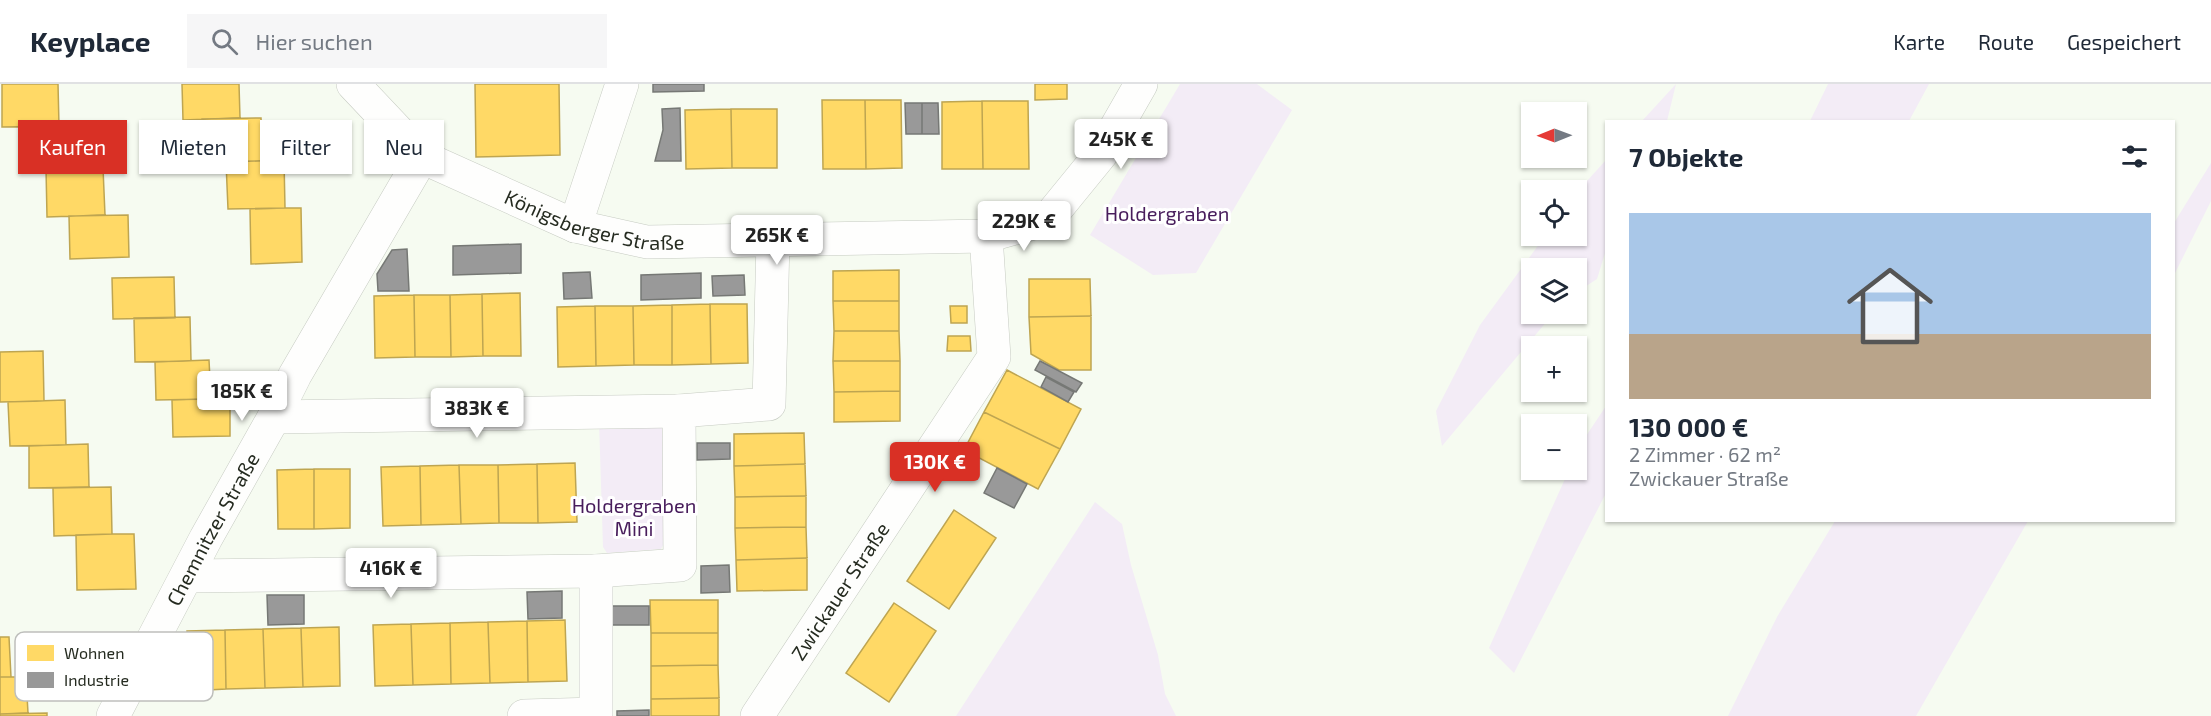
<!DOCTYPE html>
<html lang="de">
<meta charset="utf-8">
<style>
:root{--surface:#fff;--page:#f6f6f7;--text:#1f2937;--muted:#747a83;--line:#e0e1e3;--accent:#d93025}
body{margin:0;font-family:"Exo 2",sans-serif;background:var(--page);color:var(--text);height:100vh;display:flex;flex-direction:column;font-size:22px;white-space:nowrap}
*{box-sizing:border-box;margin:0}
p{font-size:20px;color:var(--muted)}
.icon{flex:none;width:33px;height:33px;fill:none;stroke:currentColor;stroke-width:2;stroke-linecap:round;stroke-linejoin:round}
.map{position:relative;flex:1;overflow:hidden}
.sheet{position:absolute;left:1605px;top:36px;width:570px;height:402px;display:flex;flex-direction:column;background:var(--surface);border-radius:0px;box-shadow:0 2px 4px #0004}
.sheet>*{flex:none}
.hud{position:absolute;left:18px;top:36px;width:570px;height:54px;display:flex;gap:12px}
.needle{width:39px;rotate:269deg}
.tools{position:absolute;left:1521px;top:18px;display:grid;gap:12px}
.tools a{display:grid;place-items:center;width:66px;height:66px;border-radius:0px;background:var(--surface);box-shadow:0 2px 4px #0004;font-size:30px}
.price{position:absolute;translate:-50% -51px;padding:0 14px;border-radius:6px;background:#fff;color:#222;font-size:20px;line-height:39px;filter:drop-shadow(0 2px 3px #0008)}
.price::after{content:'';position:absolute;left:50%;top:36px;width:18px;height:14px;margin-left:-9px;background:inherit;clip-path:polygon(0 0,100% 0,50% 100%)}
.price.selected{background:var(--accent);color:#fff}
ul{padding:0;list-style:none}
li{display:grid;align-content:center;gap:12px;height:318px;padding:0 24px}
li span{display:grid;place-items:center;height:186px;border-radius:0px;color:#555}
li>.icon{margin-inline-start:auto}
span .icon{width:108px;height:108px;fill:#fffc;stroke-width:1}
li b{font-size:26px}
h2{display:flex;justify-content:space-between;align-items:center;height:72px;padding:0 24px;font-size:26px}
.pill{padding:0 21px;border-radius:0px;background:var(--surface);box-shadow:0 2px 4px #0004;font-size:21px;line-height:54px}
.pill.selected{background:var(--accent);color:#fff}
header{display:flex;align-items:center;gap:36px;box-sizing:border-box;height:84px;padding:0 30px;background:var(--surface);border-bottom:2px solid var(--line)}
header strong{font-size:28px}
nav{display:flex;gap:33px;margin-inline-start:auto;font-size:21px}
.search{width:420px;height:54px;background:var(--page);display:flex;align-items:center;gap:15px;box-sizing:border-box;padding:0 21px;border-radius:0px;color:var(--muted);font-size:22px}
.map>svg:first-child{display:block}
</style>
<header>
<strong>Keyplace</strong>
<div class="search"><svg class="icon" aria-label="search" viewBox="0 0 24 24"><circle cx="10" cy="10" r="6"/><path d="M15 15l6 6"/></svg>Hier suchen</div>
<nav><a>Karte</a><a>Route</a><a>Gespeichert</a></nav>
</header>
<div class="map">
<svg width="2211" height="632" viewBox="0 0 2211 632">
<rect width="100%" height="100%" fill="#f6fbf1"/>
<path fill="#f3ecf6" d="M 1180,0 L 1257,0 L 1292,26 L 1196,189 L 1153,191 L 1090,151 Z
M 1676,0 L 1667,37 L 1642,37 Z
M 1828,0 L 1929,0 L 1909,37 L 1810,37 Z
M 1606,76 L 1606,166 L 1597,195 L 1577,208 L 1576,184 L 1532,184 L 1532,230 L 1553,230 L 1442,362 L 1436,327 L 1480,241 L 1545,152 L 1576,152 L 1577,108 Z
M 2211,79 L 2211,117 L 2174,191 L 2174,139 Z
M 1606,322 L 1606,409 L 1514,589 L 1489,564 L 1569,386 L 1576,386 L 1577,369 L 1580,361 Z
M 599,337 L 655,337 L 663,344 L 667,454 L 661,465 L 607,469 L 603,463 Z
M 1095,418 L 1122,440 L 1131,481 L 1158,571 L 1165,610 L 1176,632 L 956,632 Z
M 1835,437 L 2028,437 L 1916,632 L 1728,632 L 1777,533 Z"/>
<path fill="#ffd966" stroke="#bea551" stroke-width="1.5" d="M 2,0 L 58,0 L 59,42 L 2,43 Z
M 182,0 L 239,0 L 240,34 L 183,36 Z
M 475,0 L 559,0 L 560,71 L 476,73 Z
M 1035,0 L 1067,0 L 1067,15 L 1035,16 Z
M 822,16 L 865,16 L 866,85 L 823,85 Z
M 865,16 L 901,16 L 902,84 L 866,85 Z
M 982,17 L 1028,17 L 1029,85 L 983,85 Z
M 982,17 L 983,85 L 942,85 L 942,18 Z
M 731,25 L 777,25 L 777,84 L 732,84 Z
M 731,25 L 732,84 L 686,85 L 685,26 Z
M 261,34 L 263,77 L 203,78 L 202,35 Z
M 81,41 L 82,84 L 23,85 L 22,43 Z
M 284,76 L 285,124 L 228,125 L 226,78 Z
M 103,84 L 105,131 L 47,133 L 46,85 Z
M 285,124 L 301,124 L 302,178 L 251,180 L 250,125 Z
M 128,131 L 129,173 L 70,175 L 69,132 Z
M 899,186 L 899,217 L 833,217 L 833,187 Z
M 174,193 L 175,234 L 113,235 L 112,194 Z
M 1029,195 L 1090,195 L 1091,232 L 1029,233 Z
M 520,209 L 521,272 L 483,272 L 482,210 Z
M 482,210 L 483,272 L 451,273 L 450,211 Z
M 414,211 L 415,273 L 375,274 L 374,212 Z
M 414,211 L 450,211 L 451,273 L 415,273 Z
M 833,217 L 899,217 L 899,247 L 834,247 Z
M 710,220 L 747,220 L 748,279 L 711,280 Z
M 710,220 L 711,280 L 672,281 L 672,221 Z
M 672,221 L 672,281 L 634,281 L 633,222 Z
M 595,222 L 596,282 L 558,283 L 557,223 Z
M 595,222 L 633,222 L 634,281 L 596,282 Z
M 950,222 L 967,222 L 967,239 L 951,239 Z
M 1091,232 L 1091,286 L 1059,286 L 1031,270 L 1029,233 Z
M 190,233 L 191,277 L 135,278 L 134,234 Z
M 834,247 L 899,247 L 900,277 L 833,277 Z
M 948,252 L 970,252 L 971,267 L 947,267 Z
M 43,267 L 44,317 L 0,318 L 0,268 Z
M 209,276 L 211,315 L 156,316 L 155,278 Z
M 833,277 L 900,277 L 900,307 L 834,308 Z
M 1007,286 L 1081,325 L 1060,365 L 984,328 Z
M 900,307 L 900,337 L 834,338 L 834,308 Z
M 230,314 L 230,352 L 173,353 L 172,316 Z
M 65,316 L 66,361 L 10,362 L 8,318 Z
M 984,328 L 1060,365 L 1038,405 L 964,366 Z
M 804,349 L 805,380 L 734,382 L 734,350 Z
M 88,360 L 89,403 L 29,404 L 29,362 Z
M 575,379 L 577,438 L 538,439 L 537,380 Z
M 537,380 L 538,439 L 499,439 L 498,381 Z
M 805,380 L 806,412 L 735,413 L 734,382 Z
M 459,381 L 498,381 L 499,439 L 461,440 Z
M 459,381 L 461,440 L 421,441 L 420,382 Z
M 420,382 L 421,441 L 383,442 L 381,383 Z
M 314,385 L 314,445 L 278,445 L 277,386 Z
M 314,385 L 350,385 L 350,444 L 314,445 Z
M 111,403 L 112,450 L 54,452 L 53,404 Z
M 806,412 L 806,443 L 735,444 L 735,413 Z
M 954,426 L 996,454 L 949,525 L 907,497 Z
M 806,443 L 807,474 L 736,476 L 735,444 Z
M 112,450 L 134,450 L 136,505 L 77,506 L 76,451 Z
M 807,474 L 807,506 L 737,507 L 736,476 Z
M 650,516 L 718,516 L 718,549 L 651,549 Z
M 894,519 L 936,547 L 889,618 L 846,589 Z
M 565,536 L 567,597 L 528,598 L 527,537 Z
M 527,537 L 528,598 L 490,599 L 488,538 Z
M 488,538 L 490,599 L 451,600 L 450,539 Z
M 450,539 L 451,600 L 413,601 L 411,540 Z
M 411,540 L 413,601 L 375,602 L 373,541 Z
M 339,543 L 340,602 L 303,603 L 301,544 Z
M 301,544 L 303,603 L 265,604 L 263,545 Z
M 263,545 L 265,604 L 226,605 L 225,546 Z
M 225,546 L 226,605 L 189,607 L 187,547 Z
M 651,549 L 718,549 L 718,581 L 651,582 Z
M 0,553 L 9,553 L 11,593 L 0,593 Z
M 718,581 L 719,614 L 651,615 L 651,582 Z
M 0,593 L 26,593 L 28,629 L 0,630 Z
M 719,614 L 719,632 L 651,632 L 651,615 Z
M 47,629 L 47,632 L 0,632 L 0,630 Z"/>
<path fill="#999" stroke="#767875" stroke-width="1.5" d="M 653,0 L 704,0 L 704,7 L 653,8 Z
M 905,19 L 922,19 L 922,50 L 906,50 Z
M 922,19 L 938,19 L 939,50 L 922,50 Z
M 680,24 L 681,77 L 655,77 L 663,46 L 662,25 Z
M 521,160 L 521,189 L 453,191 L 453,162 Z
M 407,165 L 409,207 L 378,207 L 377,190 L 392,166 Z
M 590,188 L 592,214 L 564,215 L 563,189 Z
M 701,189 L 701,214 L 641,216 L 641,191 Z
M 744,191 L 745,211 L 713,212 L 712,192 Z
M 1040,277 L 1082,299 L 1076,308 L 1035,286 Z
M 1046,293 L 1074,308 L 1068,318 L 1041,303 Z
M 697,359 L 730,359 L 730,375 L 697,376 Z
M 997,384 L 1027,400 L 1014,424 L 984,409 Z
M 729,481 L 730,508 L 701,509 L 701,482 Z
M 562,507 L 562,534 L 528,535 L 527,508 Z
M 267,511 L 304,511 L 304,540 L 268,541 Z
M 611,522 L 649,522 L 649,541 L 612,541 Z
M 649,626 L 649,632 L 617,632 L 617,627 Z"/>
<g fill="none" stroke-linecap="round" stroke-linejoin="round">
<defs>
<g id="minor">
<path id="s1" d="M 353,0 L 422,73 L 575,142 L 647,158 L 986,152 L 1048,135 L 1101,70 L 1141,0"/>
<path d="M 575,142 L 622,0"/>
<path d="M 274,333 L 679,327"/>
<path d="M 187,492 L 596,487"/>
<path id="s2" d="M 113,632 L 206,454 L 274,333 L 295,291 L 422,73"/>
<path d="M 524,632 L 596,630 L 596,487 L 680,481 L 679,327 L 769,320 L 773,156"/>
<path id="s3" d="M 757,632 L 994,273 L 986,152"/>
</g>
</defs>
<use href="#minor" stroke="#c6cbc2" stroke-width="34"/>
<use href="#minor" stroke="#fefefd" stroke-width="33"/>
</g>
<g text-anchor="middle" dominant-baseline="central" stroke-width="6" stroke-linejoin="round" paint-order="stroke">
<g font-size="20" fill="#481d5c" stroke="#fff">
<text x="1167" y="129">Holdergraben</text>
<text x="634" y="421">Holdergraben<tspan x="634" dy="23">Mini</tspan></text>
</g>
<g font-size="20" fill="#252b20" stroke="#fff">
<text stroke="none"><textPath href="#s1" startOffset="286">Königsberger Straße</textPath></text>
<text stroke="none"><textPath href="#s2" startOffset="212">Chemnitzer Straße</textPath></text>
<text stroke="none"><textPath href="#s3" startOffset="150">Zwickauer Straße</textPath></text>
</g>
</g>
<rect x="15" y="548" width="198" height="69" rx="9" fill="#fff" stroke="#bebfbc" stroke-width="1.5"/>
<rect x="27" y="561" width="27" height="16" fill="#ffd966"/>
<rect x="27" y="588" width="27" height="16" fill="#999"/>
<g font-size="16" fill="#252b20">
<text x="64" y="575">Wohnen</text>
<text x="64" y="602">Industrie</text>
</g>
</svg>
<div class="tools">
<a><svg class="needle" viewBox="-14 -14 28 28"><path d="M0-13l5 13h-10z" fill="#e53935"/><path d="M0 13l5-13h-10z" fill="#747a83"/></svg></a>
<a><svg class="icon" aria-label="locate" viewBox="0 0 24 24"><circle cx="12" cy="12" r="6"/><path d="M12 2v4M12 18v4M2 12h4M18 12h4"/></svg></a>
<a><svg class="icon" aria-label="layers" viewBox="0 0 24 24"><path d="M12 4l9 5-9 5-9-5zM3 14l9 5 9-5"/></svg></a>
<a>+</a>
<a>−</a>
</div>
<b class="price" style="left:1121px;top:86px">245K €</b>
<b class="price" style="left:1024px;top:168px">229K €</b>
<b class="price" style="left:777px;top:182px">265K €</b>
<b class="price" style="left:242px;top:338px">185K €</b>
<b class="price" style="left:477px;top:355px">383K €</b>
<b class="price selected" style="left:935px;top:409px">130K €</b>
<b class="price" style="left:391px;top:515px">416K €</b>
<div class="hud">
<a class="pill selected">Kaufen</a>
<a class="pill">Mieten</a>
<a class="pill">Filter</a>
<a class="pill">Neu</a>
</div>
<section class="sheet">
<h2>7 Objekte<svg class="icon" aria-label="filters" viewBox="0 0 24 24"><path d="M4 7h16M4 17h16"/><circle cx="9" cy="7" r="2"/><circle cx="15" cy="17" r="2"/></svg></h2>
<ul>
<li><span style="background:linear-gradient(#a9c7e8 65%,#b9a48a 0)"><svg class="icon" aria-label="home" viewBox="0 0 24 24"><path d="M3 11l9-7 9 7M6 9v11h12V9"/></svg></span><div><b>130 000 €</b><p>2 Zimmer · 62 m²</p><p>Zwickauer Straße</p></div></li>
</ul>
</section>
</div>
